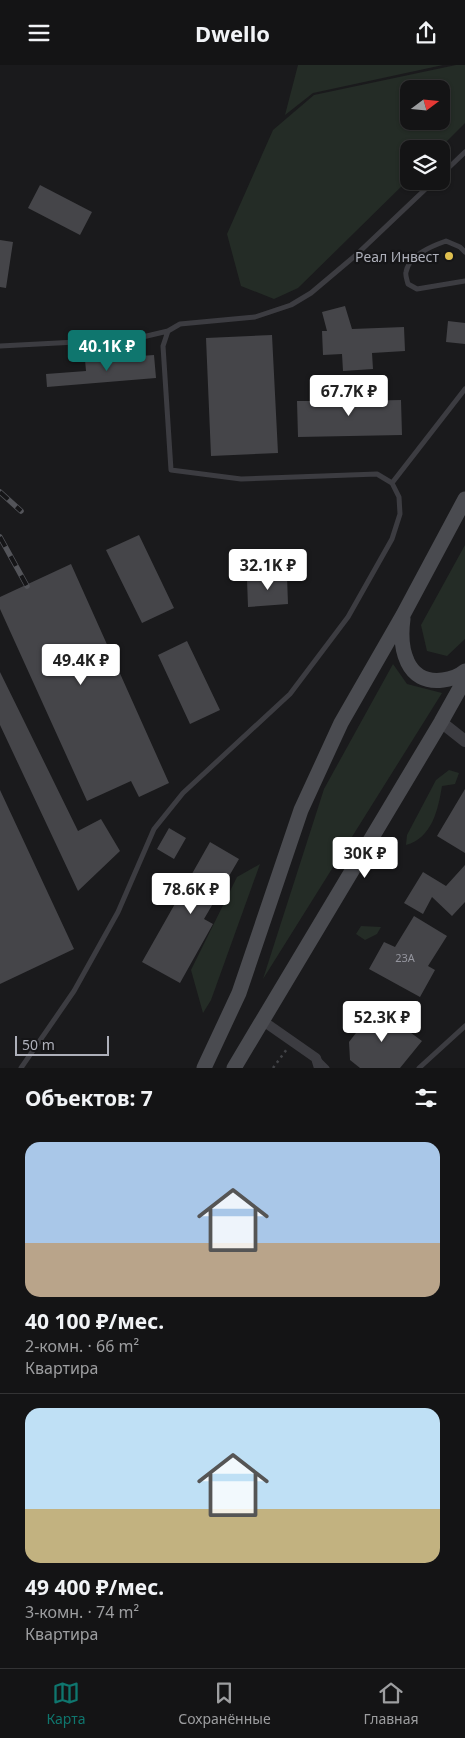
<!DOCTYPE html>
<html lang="ru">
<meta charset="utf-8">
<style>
:root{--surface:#141415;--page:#212122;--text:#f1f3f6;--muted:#9d9ea0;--line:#333334;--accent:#0f766e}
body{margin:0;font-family:"Noto Sans",sans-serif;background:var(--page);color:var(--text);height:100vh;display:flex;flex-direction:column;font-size:19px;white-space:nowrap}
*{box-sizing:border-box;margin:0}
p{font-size:16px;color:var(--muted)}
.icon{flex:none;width:28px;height:28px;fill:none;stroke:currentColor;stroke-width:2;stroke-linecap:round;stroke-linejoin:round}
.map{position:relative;height:1003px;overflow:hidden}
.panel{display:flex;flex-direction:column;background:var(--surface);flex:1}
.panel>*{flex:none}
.needle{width:32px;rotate:74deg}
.controls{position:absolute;left:400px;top:15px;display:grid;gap:10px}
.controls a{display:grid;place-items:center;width:50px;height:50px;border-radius:10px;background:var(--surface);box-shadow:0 1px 4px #0004,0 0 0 1px var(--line);font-size:25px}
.scale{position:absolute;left:15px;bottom:12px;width:94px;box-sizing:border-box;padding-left:5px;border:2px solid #aeb0ba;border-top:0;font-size:14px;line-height:18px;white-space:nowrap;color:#aeb0ba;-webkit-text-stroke:4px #151517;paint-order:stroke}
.price{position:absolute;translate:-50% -42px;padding:0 11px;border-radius:5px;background:#fff;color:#222;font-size:16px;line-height:32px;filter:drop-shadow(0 1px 2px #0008)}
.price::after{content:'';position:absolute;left:50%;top:30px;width:15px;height:11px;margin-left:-8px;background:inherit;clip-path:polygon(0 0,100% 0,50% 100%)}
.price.selected{background:var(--accent);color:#fff}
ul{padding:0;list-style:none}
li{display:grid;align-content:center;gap:10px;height:265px;padding:0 25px}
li+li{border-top:1px solid var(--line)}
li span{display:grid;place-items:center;height:155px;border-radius:15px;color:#555}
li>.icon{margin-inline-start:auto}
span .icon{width:90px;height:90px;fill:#fffc;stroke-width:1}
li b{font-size:21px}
h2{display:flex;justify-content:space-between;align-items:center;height:60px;padding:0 25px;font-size:21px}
header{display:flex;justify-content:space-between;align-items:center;height:65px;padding:0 25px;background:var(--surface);font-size:22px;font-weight:700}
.tabs{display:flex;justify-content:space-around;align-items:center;height:70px;border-top:1px solid var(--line);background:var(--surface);font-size:14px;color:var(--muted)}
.tabs a{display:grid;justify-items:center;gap:2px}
.tabs .selected{color:var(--accent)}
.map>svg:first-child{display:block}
</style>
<header><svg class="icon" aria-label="menu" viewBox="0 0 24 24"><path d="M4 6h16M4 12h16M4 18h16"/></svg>Dwello<svg class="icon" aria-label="share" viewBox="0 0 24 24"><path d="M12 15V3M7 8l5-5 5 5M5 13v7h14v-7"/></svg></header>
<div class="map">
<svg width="465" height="1003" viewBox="0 0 465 1003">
<rect width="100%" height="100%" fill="#1a1a1c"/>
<path fill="#242c26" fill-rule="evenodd" d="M 298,0 L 443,0 L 313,28 L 285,50 Z
M 456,0 L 465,0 L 465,58 L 439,84 L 409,84 L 409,114 L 298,223 L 274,234 L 241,221 L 227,169 L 273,65 L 314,30 ZM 409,24 L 441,24 L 441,56 L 409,56 Z
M 465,480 L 465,574 L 447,591 L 427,586 L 421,560 Z
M 393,599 L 407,619 L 442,628 L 263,914 L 324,724 Z
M 449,705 L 459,708 L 455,719 L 442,721 C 438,745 432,773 406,780 L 407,770 L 436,715 Z
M 260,799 L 211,935 L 203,948 L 191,905 L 237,812 Z
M 361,861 L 381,862 L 377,869 L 365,875 L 356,869 Z"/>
<path fill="#454549" d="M 40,120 L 92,147 L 80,170 L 28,143 Z
M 0,175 L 13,177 L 6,223 L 0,222 Z
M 345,241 L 352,264 L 404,262 L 405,286 L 372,288 L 373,304 L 343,306 L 342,289 L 323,290 L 322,266 L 327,266 L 322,247 Z
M 448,256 L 465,258 L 465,279 L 446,277 Z
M 272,270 L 278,388 L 211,391 L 206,273 Z
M 154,290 L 156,313 L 47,322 L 46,309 L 86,306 L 85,295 Z
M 342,325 L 356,325 L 356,336 L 401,335 L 402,370 L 298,372 L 297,336 L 342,336 Z
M 139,470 L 174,543 L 142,558 L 106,485 Z
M 71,499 L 169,718 L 139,732 L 131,716 L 87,736 L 0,544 L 0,532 Z
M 287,511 L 288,539 L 248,542 L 247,514 Z
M 187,576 L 220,645 L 190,659 L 158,590 Z
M 0,607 L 78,766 L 101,754 L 120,786 L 78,826 L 0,660 Z
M 465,724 L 465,788 L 437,771 Z
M 0,725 L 74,884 L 0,919 Z
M 169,763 L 186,773 L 174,794 L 157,784 Z
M 210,777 L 239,794 L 204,854 L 213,859 L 180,918 L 142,897 Z
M 465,800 L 465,837 L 452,851 L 432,832 L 423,849 L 404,838 L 423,807 L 446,821 Z
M 414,851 L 447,871 L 428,901 L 435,905 L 420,932 L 369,904 L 384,877 L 395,882 Z
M 376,942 L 422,976 L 400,1003 L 360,1003 L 350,995 L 349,977 Z"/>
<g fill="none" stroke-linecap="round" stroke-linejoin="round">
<path stroke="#424347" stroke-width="2.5" stroke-dasharray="2.5 4" stroke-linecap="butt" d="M 273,1003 L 287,984"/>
<path stroke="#3c3c41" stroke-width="5" d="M 441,110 L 465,87
M 465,187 L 460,182 L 446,176 C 432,181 409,190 406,207 C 405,210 407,215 408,219 L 417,224 L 465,216
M 0,281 L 134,274 L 168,266
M 392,418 L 465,324
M 319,995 L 327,1003
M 21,1003 L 74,926 L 118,847 L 154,764 L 183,728 L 290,629 L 348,552 L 392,474 L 400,449 L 399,432 L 392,418 L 377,409 L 241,414 L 171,405 L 163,281 L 168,266 L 180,259 L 255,252 L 291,240 L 311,228 L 356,190 L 434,116
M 419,1003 L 465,961"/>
<path stroke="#3c3c41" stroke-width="10" d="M 263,956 L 316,993 L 319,1003"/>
<path stroke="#3c3c41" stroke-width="12" d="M 441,657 L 465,676"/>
<path stroke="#4a4b50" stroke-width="15" d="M 403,554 C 399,583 406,620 443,615 C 451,614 459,611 465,606
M 204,1003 L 239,928 L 301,745 L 341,658 L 403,550 L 465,434
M 234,1003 L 441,657 L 465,614"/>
<defs>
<path id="rail" d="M 0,427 L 21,446
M 0,472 L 27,521"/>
</defs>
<use href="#rail" stroke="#535459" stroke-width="5.5"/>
<use href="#rail" stroke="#151517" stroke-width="4" stroke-dasharray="11" stroke-linecap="butt"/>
</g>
<circle fill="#dfbf4f" stroke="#151517" stroke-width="2" cx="449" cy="191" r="5"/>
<g text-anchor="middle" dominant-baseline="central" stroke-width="4.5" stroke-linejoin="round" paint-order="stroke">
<g font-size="11" fill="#94959e">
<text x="405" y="892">23А</text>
</g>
<g font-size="14" fill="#aeb0ba" stroke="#151517" text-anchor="end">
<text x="439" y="191">Реал Инвест</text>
</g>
</g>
</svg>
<div class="controls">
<a><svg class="needle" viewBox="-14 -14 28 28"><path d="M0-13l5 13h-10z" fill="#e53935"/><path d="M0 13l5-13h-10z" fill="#9d9ea0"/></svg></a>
<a><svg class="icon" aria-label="layers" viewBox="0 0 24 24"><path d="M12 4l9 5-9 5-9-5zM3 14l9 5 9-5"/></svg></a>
</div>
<div class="scale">50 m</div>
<b class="price selected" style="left:107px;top:307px">40.1K ₽</b>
<b class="price" style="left:349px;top:352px">67.7K ₽</b>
<b class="price" style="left:268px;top:526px">32.1K ₽</b>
<b class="price" style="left:81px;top:621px">49.4K ₽</b>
<b class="price" style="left:365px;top:814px">30K ₽</b>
<b class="price" style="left:191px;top:850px">78.6K ₽</b>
<b class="price" style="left:382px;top:978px">52.3K ₽</b>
</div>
<section class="panel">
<h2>Объектов: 7<svg class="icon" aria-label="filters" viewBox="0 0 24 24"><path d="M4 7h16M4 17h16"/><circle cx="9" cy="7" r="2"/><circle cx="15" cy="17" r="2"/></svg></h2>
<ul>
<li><span style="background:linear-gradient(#a9c7e8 65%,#b9a48a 0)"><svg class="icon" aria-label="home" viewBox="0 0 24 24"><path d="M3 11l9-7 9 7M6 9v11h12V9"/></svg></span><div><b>40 100 ₽/мес.</b><p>2-комн. · 66 m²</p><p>Квартира</p></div></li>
<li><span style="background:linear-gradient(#bfe0f5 65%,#c2b280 0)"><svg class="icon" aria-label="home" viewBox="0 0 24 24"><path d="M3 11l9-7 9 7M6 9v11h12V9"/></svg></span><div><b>49 400 ₽/мес.</b><p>3-комн. · 74 m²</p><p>Квартира</p></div></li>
</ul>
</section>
<nav class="tabs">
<a class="selected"><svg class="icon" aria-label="map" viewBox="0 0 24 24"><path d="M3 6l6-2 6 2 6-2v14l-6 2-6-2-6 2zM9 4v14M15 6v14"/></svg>Карта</a>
<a><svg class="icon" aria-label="saved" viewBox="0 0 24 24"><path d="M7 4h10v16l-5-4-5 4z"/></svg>Сохранённые</a>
<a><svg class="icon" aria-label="home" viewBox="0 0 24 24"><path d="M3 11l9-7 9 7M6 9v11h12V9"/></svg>Главная</a>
</nav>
